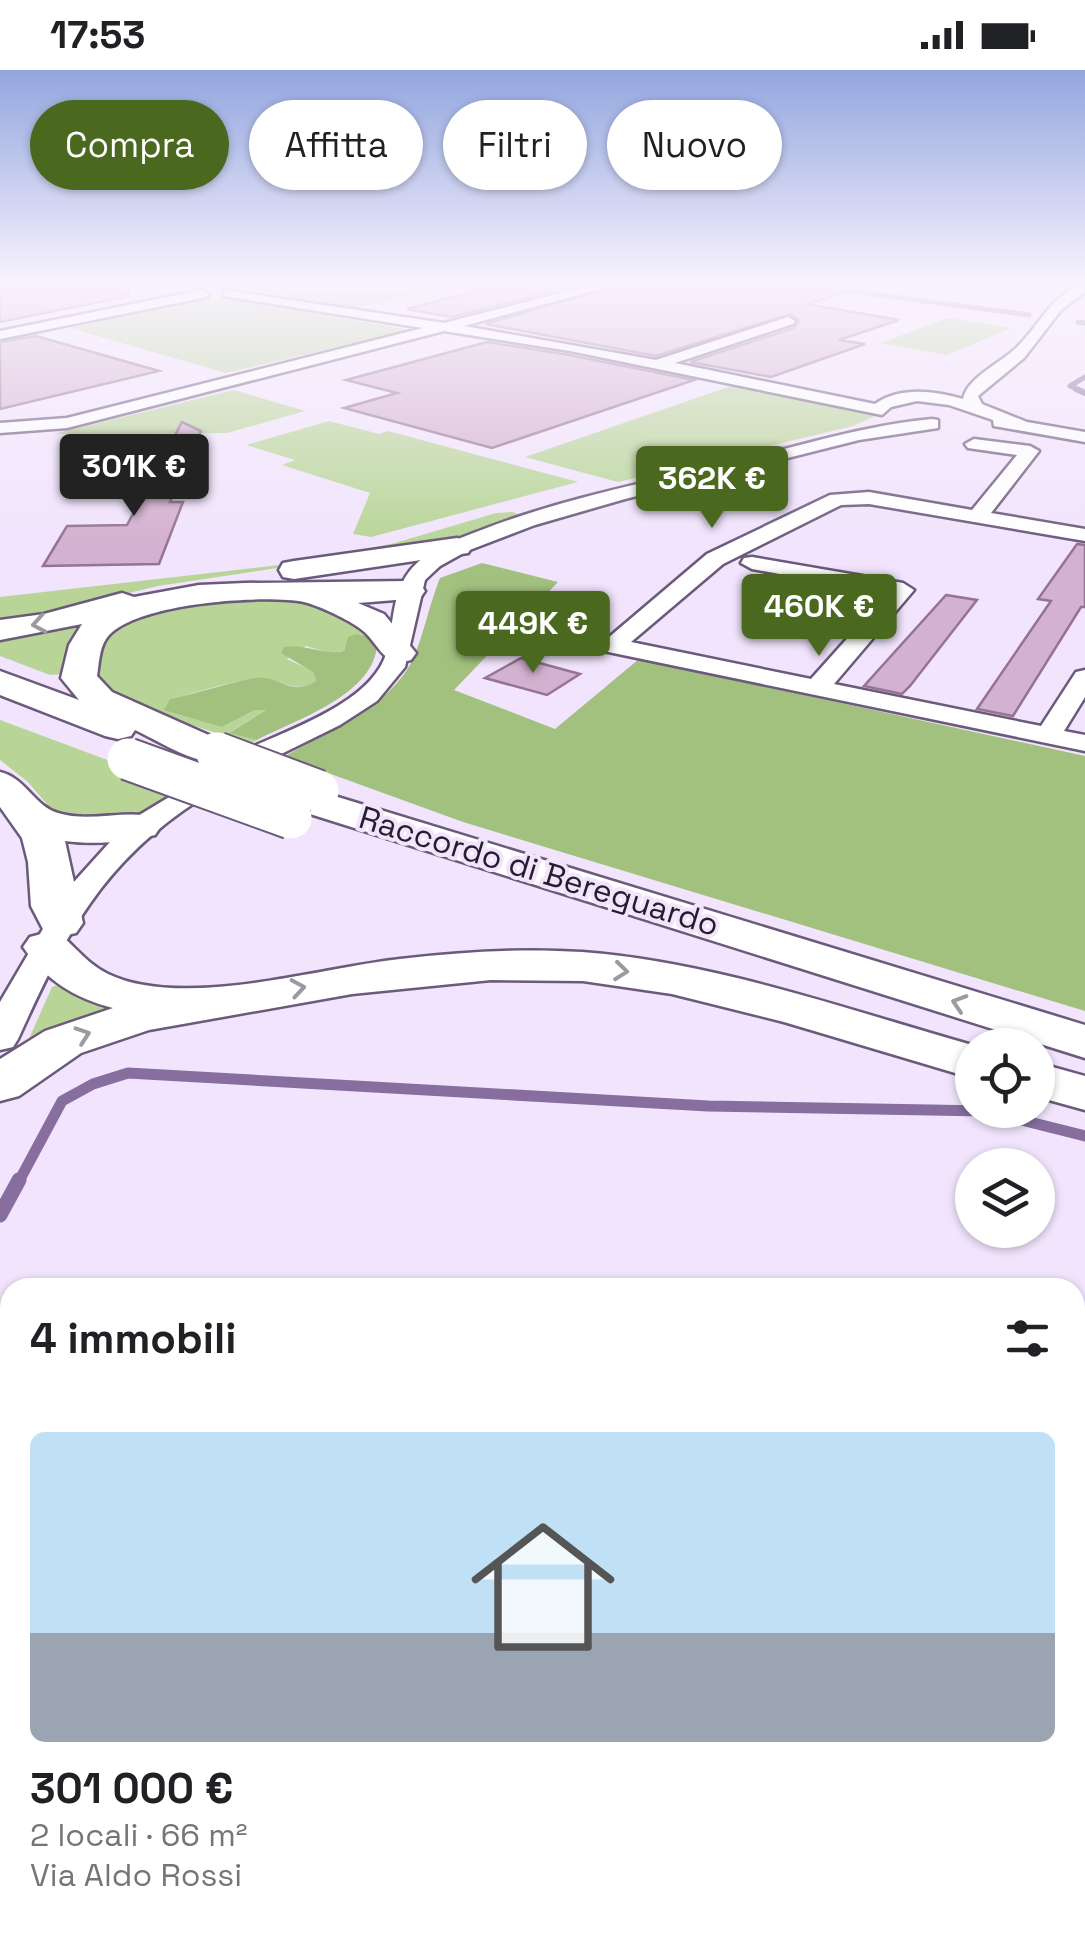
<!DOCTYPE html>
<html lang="it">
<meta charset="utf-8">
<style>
:root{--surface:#fff;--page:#f6f6f6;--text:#202124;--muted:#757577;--accent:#4b691e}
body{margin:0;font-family:"Space Grotesk",sans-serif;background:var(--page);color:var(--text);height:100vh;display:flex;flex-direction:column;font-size:38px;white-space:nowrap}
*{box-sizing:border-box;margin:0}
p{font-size:32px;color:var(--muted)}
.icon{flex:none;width:55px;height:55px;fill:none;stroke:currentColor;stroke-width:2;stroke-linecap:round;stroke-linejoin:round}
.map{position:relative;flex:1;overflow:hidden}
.side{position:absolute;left:0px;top:1208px;width:1085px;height:672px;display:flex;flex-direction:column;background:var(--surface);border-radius:30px 30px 0 0;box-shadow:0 2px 8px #0004}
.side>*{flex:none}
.banner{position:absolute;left:30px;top:30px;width:1025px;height:90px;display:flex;gap:20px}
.buttons{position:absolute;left:955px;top:958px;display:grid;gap:20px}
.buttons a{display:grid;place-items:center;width:100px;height:100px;border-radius:50%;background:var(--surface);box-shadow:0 2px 8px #0004;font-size:50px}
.price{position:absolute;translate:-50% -85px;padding:0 22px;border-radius:10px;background:var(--accent);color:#fff;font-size:32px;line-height:65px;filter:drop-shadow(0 2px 5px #0008)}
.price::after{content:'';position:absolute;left:50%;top:60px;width:30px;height:22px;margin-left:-15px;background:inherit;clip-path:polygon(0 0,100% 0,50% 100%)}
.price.active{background:#222;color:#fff}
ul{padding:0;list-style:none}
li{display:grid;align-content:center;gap:20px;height:530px;padding:0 30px}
li span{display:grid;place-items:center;height:310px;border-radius:15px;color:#555}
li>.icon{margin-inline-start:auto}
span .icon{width:180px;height:180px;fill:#fffc;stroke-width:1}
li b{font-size:42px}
h2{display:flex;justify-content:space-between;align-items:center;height:120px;padding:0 30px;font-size:42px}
.tag{padding:0 35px;border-radius:45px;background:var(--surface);box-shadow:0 2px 8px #0004;font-size:35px;line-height:90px}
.tag.active{background:var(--accent);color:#fff}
.status{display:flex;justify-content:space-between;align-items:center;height:70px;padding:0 50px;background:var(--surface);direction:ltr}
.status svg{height:28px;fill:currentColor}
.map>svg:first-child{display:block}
</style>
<div class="status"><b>17:53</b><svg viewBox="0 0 49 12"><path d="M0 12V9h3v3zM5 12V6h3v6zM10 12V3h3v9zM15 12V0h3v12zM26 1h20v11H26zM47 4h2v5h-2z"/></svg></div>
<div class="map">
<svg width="1085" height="1878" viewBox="0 0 1085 1878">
<rect width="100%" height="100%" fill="#f1e4fc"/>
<path fill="#b8d597" d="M 287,212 L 473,212 L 349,239 L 259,220 Z
M 205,229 L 237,230 L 410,260 L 226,303 L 70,258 Z
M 948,248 L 1011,258 L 947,285 L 881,273 Z
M 737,314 L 866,339 L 875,346 L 853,356 L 618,412 L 525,387 Z
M 234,320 L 305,341 L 227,363 L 53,364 Z
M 329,351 L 379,364 L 388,361 L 578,412 L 371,467 L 353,464 L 370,423 L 282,395 L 295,390 L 246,375 Z
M 512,442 L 520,445 L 442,473 L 158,516 L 0,554 L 0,527 L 297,493 L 395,473 L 496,443 Z
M 262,523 L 336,537 L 377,568 L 366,564 L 348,567 L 344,581 L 329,583 L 306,576 L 287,589 L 313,601 L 316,611 C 298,622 290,615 272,610 C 249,604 195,624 170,629 L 222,657 L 255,640 L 266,640 L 230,662 L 257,670 L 250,674 L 115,630 L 93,606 L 99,571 L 132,544 Z
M 95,548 L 72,572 L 62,604 L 50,605 L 0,586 L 0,564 Z
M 0,650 L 180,717 L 128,750 L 69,748 L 52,740 L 28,712 L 0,690 Z
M 57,915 L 116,938 L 31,973 L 28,971 L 52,917 Z"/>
<path fill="#a2c17e" d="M 482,493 L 558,512 L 454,620 L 555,659 L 639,589 L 1085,686 L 1085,941 L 463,752 L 284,687 C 329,660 396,635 416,582 C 425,558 430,533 440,508 Z
M 356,564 L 377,568 C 381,623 297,649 257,670 L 229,663 L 266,640 L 255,640 L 222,657 L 164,640 L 170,629 C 198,623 228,613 255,608 C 280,604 288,628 316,611 L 313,602 L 281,583 L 284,577 C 305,573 324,586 344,581 L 348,567 Z"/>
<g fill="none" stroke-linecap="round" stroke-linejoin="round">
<path stroke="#876e9e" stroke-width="5" d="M 836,219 L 1029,245
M 1078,252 L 1085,253
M 1082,321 L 1070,316 L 1085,307"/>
<path stroke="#876e9e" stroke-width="6" d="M 1076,319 L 1085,323"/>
<path stroke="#876e9e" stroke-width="11" d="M 18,1113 L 62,1031 L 93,1014 L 128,1003 L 708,1036 L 986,1041 L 1085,1066"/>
<path stroke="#876e9e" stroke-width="15" d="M 0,1145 L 19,1110"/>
<path stroke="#876e9e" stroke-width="19" d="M 0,1766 L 10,1766
M 326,1870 L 332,1878"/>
</g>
<path fill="#d3b1d0" stroke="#947492" stroke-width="2.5" d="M 34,212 L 128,212 L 129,226 L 0,252 L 0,221 Z
M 509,212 L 588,212 L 451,247 L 407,239 Z
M 630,212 L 655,212 L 656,220 L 684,213 L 732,221 L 732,212 L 855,212 L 856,219 L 807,234 L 899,250 L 839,270 L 865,274 L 771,307 L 690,292 L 794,258 L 799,250 L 790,244 L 656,286 L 485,254 Z
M 36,266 L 159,301 L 0,339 L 0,272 Z
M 487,272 L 569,285 L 694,310 L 492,378 L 344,338 L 397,323 L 346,310 Z
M 182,352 L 201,361 L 170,432 L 183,432 L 159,494 L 43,496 L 67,456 L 127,455 Z
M 1077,474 L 1085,475 L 1085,537 L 1081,537 L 1013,646 L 977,639 L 1051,531 L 1038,529 Z
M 946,525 L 977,530 L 910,616 L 902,624 L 864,616 Z
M 521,588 L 580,604 L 547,625 L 485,608 Z"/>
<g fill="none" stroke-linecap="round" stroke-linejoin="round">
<defs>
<path id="minor" d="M 0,212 L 15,212 L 0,218 Z
M 604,212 L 626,212 L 464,256 L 656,290 L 788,247 L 795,251 L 793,254 L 675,293 L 875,334 C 900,316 935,321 963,329 C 967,308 999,294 1015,279 C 1040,256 1050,225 1085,213 L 1085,222 L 1061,240 L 1024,288 L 978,326 L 982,334 L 1027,352 L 1085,362 L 1085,372 L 994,356 L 993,350 L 949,335 L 917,331 L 891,337 L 882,345 L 570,281 L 444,261 L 67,358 L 0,363 L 0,353 L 67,348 L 423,258 L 229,227 L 224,226 L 224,220 L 444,253 Z
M 202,220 L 209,224 L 207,227 L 0,269 L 0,261 Z
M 932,349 L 938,350 L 938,358 L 859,370 L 625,429 L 535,455 L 467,481 L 440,496 L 425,510 L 405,597 L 377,631 L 340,655 L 265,692 L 245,692 L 241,686 L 245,680 C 288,660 371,633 386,584 C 395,553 390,518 417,493 C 435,476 461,468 484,459 C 567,427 654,411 740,390 C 804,375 866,355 932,349 Z
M 974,369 L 1030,376 L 1039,381 L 991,443 L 1085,459 L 1085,471 L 869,434 L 841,435 L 723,494 L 631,572 L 811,609 L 887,524 L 752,499 L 741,493 L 744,488 L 752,487 L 903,513 L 914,520 L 834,614 L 1041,656 L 1076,602 L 1085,600 L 1085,627 L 1064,661 L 1085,665 L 1085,681 L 541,568 L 529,561 L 541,554 L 608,568 L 707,484 L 830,425 L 869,422 L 972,440 L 1017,385 L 968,378 L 965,374 Z
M 189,715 L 199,718 L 203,724 L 199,730 C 101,793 65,866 18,969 L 13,977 L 0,980 L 0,932 L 64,823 L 128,752 Z"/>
<path id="highway" d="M 457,468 L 468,471 L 472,477 L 468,483 L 294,509 L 283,507 L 279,500 L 283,493 L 294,491 Z
M 409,511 L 420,514 L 425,521 L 420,528 L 358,533 L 384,544 L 416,583 L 411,590 C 380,598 380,571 358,557 C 345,548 317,535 304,532 C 263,524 130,533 106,569 C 99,579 99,595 97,606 L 112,622 L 231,675 L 236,683 L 231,691 C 200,699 163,673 135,660 L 131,666 L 118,669 L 105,666 L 0,625 L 0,601 L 79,630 L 61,608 L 69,575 L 82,554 L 0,570 L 0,550 L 44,544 L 122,523 L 134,527 L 199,515 L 245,513 Z
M 0,702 C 26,708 34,736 58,743 C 90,753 123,739 155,747 L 161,756 L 155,765 C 126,772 95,775 65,771 L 83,853 L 76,863 L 62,866 C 77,879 89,895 108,904 C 183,940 317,898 400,889 C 460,882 521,878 582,882 C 715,892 845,939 972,975 L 972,1008 L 784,952 L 672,924 L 583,911 L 491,910 L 352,924 L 149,960 L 81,983 L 19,1026 L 0,1031 L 0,989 L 45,961 L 113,938 C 74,928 47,911 23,877 L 30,867 L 45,863 L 31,836 L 28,792 L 22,768 L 0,737 Z
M 305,717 L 1085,955 L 1085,988 L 291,738 L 285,729 L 291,720 Z
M 1038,993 L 1085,1006 L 1085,1040 L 1038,1027 Z"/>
</defs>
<use href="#minor" stroke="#6c5a7c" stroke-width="5"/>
<use href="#highway" stroke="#6c5a7c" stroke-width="5"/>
<use href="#minor" fill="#fff" fill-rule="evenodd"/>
<use href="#highway" fill="#fff" fill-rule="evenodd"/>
<defs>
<path id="highway-bridge" d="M 217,683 L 318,721
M 128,689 L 291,748"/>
</defs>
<use href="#highway-bridge" stroke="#6c5a7c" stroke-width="45" stroke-linecap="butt"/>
<use href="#highway-bridge" stroke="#fff" stroke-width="41"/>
</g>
<defs><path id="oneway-chevron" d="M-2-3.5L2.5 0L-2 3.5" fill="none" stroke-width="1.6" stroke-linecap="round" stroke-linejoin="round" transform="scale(2.5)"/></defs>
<g stroke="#9c99a0">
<use href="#oneway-chevron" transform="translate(39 554) rotate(170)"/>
<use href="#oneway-chevron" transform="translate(621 901) rotate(6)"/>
<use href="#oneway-chevron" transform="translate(298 918) rotate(-9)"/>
<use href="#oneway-chevron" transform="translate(959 933) rotate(-162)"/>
<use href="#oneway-chevron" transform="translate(83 965) rotate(-19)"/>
</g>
<linearGradient id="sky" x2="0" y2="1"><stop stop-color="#92a6de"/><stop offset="0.45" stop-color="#f9f3fe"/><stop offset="1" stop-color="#f9f3fe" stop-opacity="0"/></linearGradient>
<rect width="1085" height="475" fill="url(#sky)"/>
<g text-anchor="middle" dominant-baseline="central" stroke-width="8" stroke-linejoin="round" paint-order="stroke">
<g font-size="32" fill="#241d2b" stroke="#f1e4fc">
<text transform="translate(539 801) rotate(17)">Raccordo di Bereguardo</text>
</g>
</g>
</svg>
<div class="buttons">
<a><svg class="icon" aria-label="locate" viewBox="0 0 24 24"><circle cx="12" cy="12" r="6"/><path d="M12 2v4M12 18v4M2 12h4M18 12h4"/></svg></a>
<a><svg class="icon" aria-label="layers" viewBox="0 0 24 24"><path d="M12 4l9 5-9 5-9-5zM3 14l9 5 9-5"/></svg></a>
</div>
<b class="price active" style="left:134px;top:449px">301K €</b>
<b class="price" style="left:712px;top:461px">362K €</b>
<b class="price" style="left:819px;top:589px">460K €</b>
<b class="price" style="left:533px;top:606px">449K €</b>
<div class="banner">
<a class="tag active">Compra</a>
<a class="tag">Affitta</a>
<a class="tag">Filtri</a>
<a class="tag">Nuovo</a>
</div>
<section class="side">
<h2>4 immobili<svg class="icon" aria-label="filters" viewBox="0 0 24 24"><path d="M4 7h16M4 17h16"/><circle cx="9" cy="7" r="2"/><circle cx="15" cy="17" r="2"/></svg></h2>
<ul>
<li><span style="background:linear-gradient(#bfe0f5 65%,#9aa5b1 0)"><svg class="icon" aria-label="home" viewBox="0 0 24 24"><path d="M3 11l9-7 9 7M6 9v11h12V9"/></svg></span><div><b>301 000 €</b><p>2 locali · 66 m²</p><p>Via Aldo Rossi</p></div></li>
</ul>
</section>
</div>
